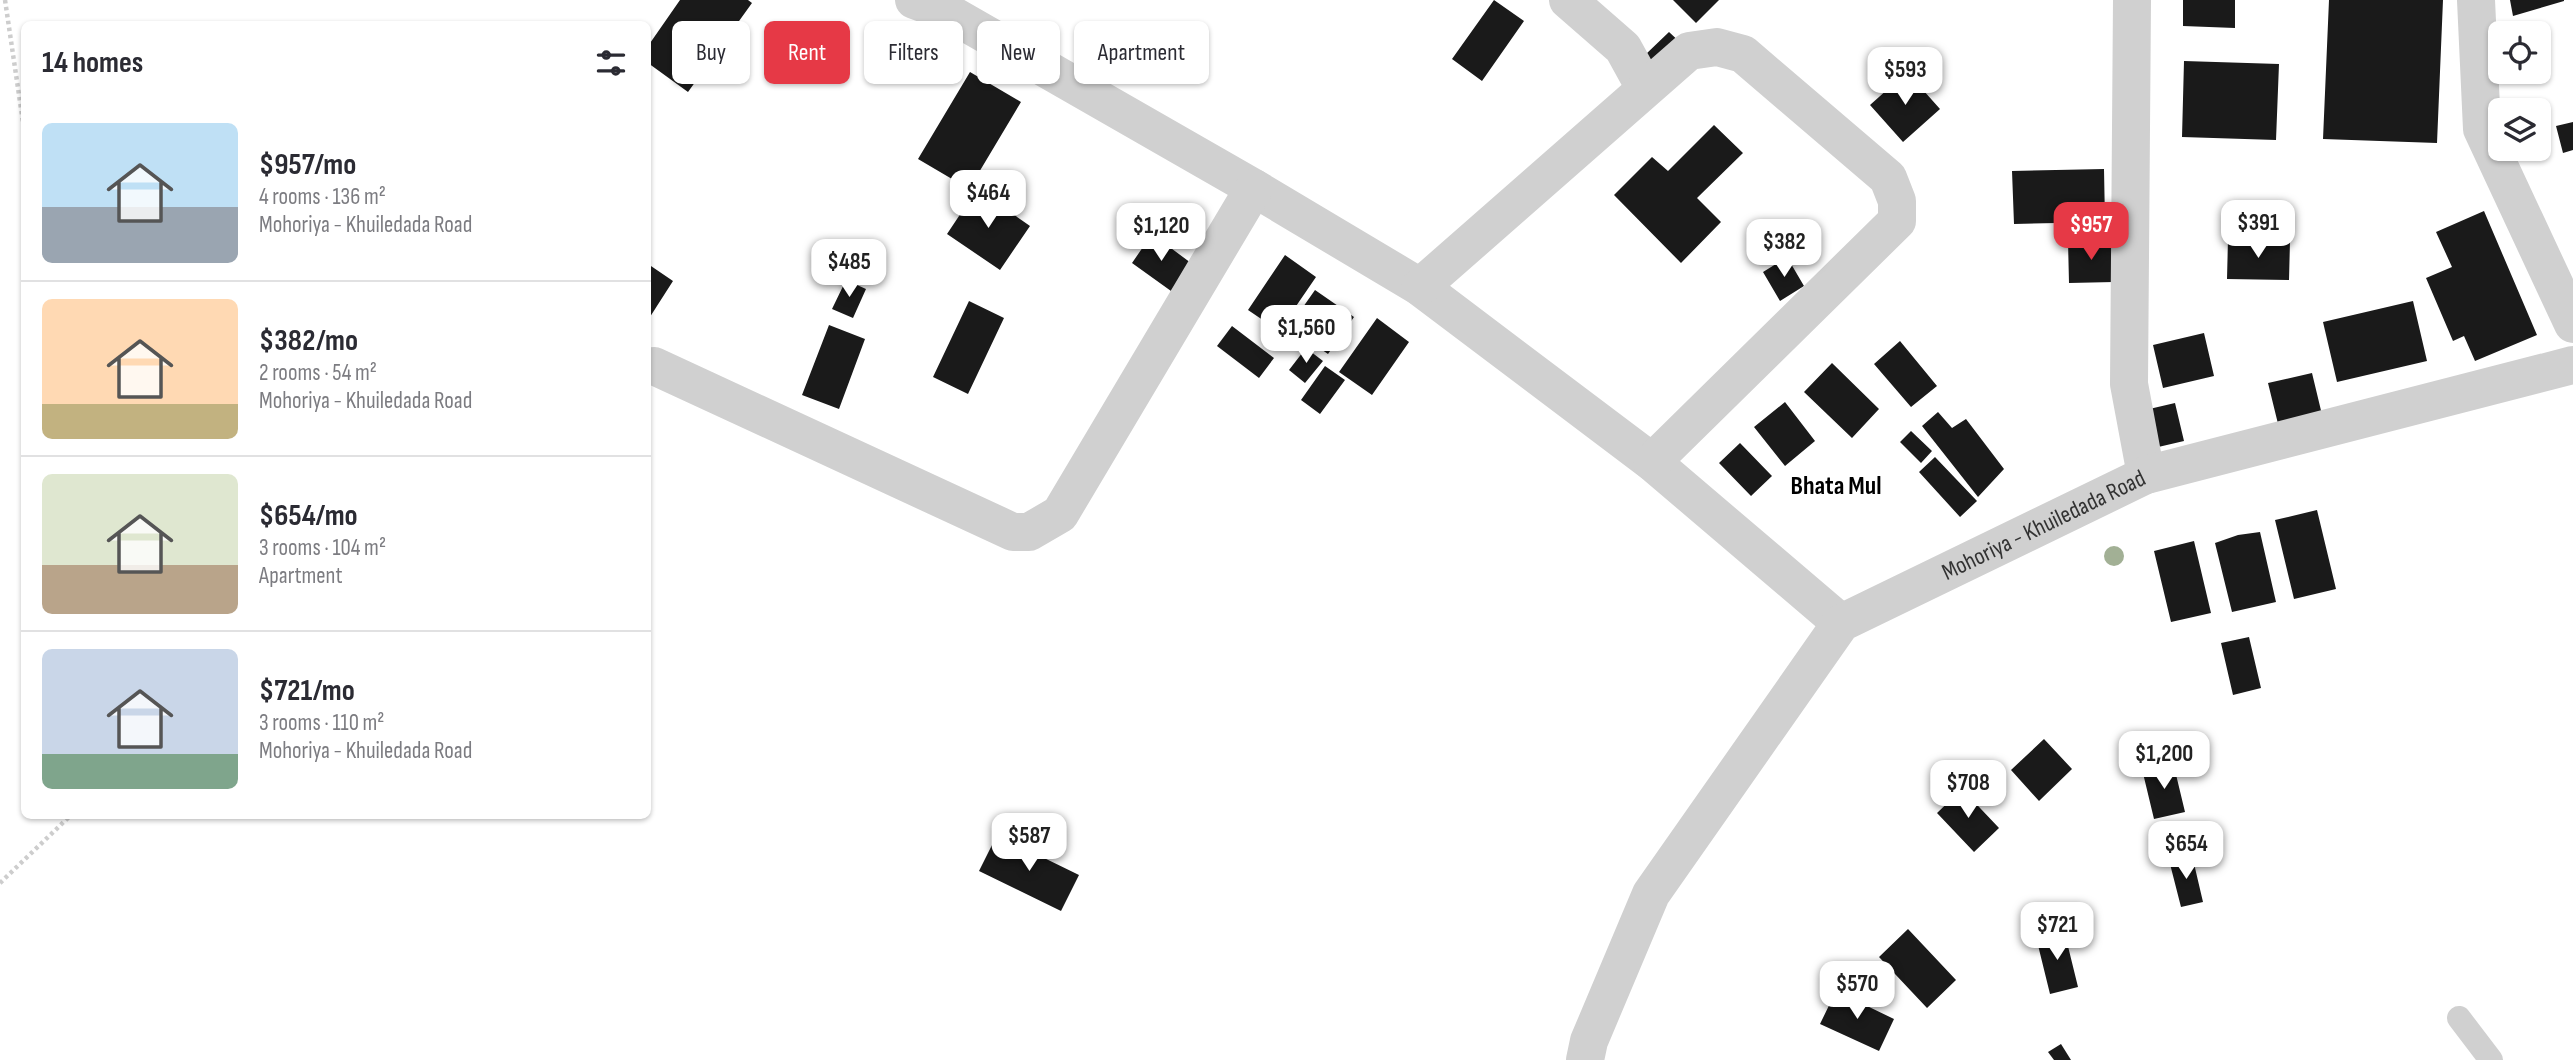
<!DOCTYPE html>
<meta charset="utf-8">
<style>
:root{--surface:#fff;--page:#f2f2f3;--text:#2b2b33;--muted:#7c7c81;--line:#e1e1e2;--accent:#e63946}
body{margin:0;font-family:"Sofia Sans Condensed",sans-serif;background:var(--page);color:var(--text);height:100vh;display:flex;flex-direction:column;font-size:26px;white-space:nowrap}
*{box-sizing:border-box;margin:0}
p{font-size:23px;color:var(--muted)}
.icon{flex:none;width:38px;height:38px;fill:none;stroke:currentColor;stroke-width:2;stroke-linecap:round;stroke-linejoin:round}
.map{position:relative;flex:1;overflow:hidden}
.side{position:absolute;left:21px;top:21px;width:630px;height:798px;display:flex;flex-direction:column;background:var(--surface);border-radius:10px;box-shadow:0 2px 5px #0004}
.side>*{flex:none}
.hud{position:absolute;left:672px;top:21px;width:665px;height:63px;display:flex;gap:14px}
.fabs{position:absolute;left:2488px;top:21px;display:grid;gap:14px}
.fabs a{display:grid;place-items:center;width:63px;height:63px;border-radius:10px;background:var(--surface);box-shadow:0 2px 5px #0004;font-size:35px}
.price{position:absolute;translate:-50% -60px;padding:0 16px;border-radius:14px;background:#fff;color:#222;font-size:23px;line-height:46px;filter:drop-shadow(0 2px 4px #0008)}
.price::after{content:'';position:absolute;left:50%;top:42px;width:21px;height:16px;margin-left:-10px;background:inherit;clip-path:polygon(0 0,100% 0,50% 100%)}
.price.selected{background:var(--accent);color:#fff}
ul{padding:0;list-style:none}
li{display:flex;align-items:center;gap:21px;height:175px;padding:0 21px}
li+li{border-top:2px solid var(--line)}
li span{display:grid;place-items:center;flex:none;width:196px;height:140px;border-radius:10px;color:#555}
li>.icon{margin-inline-start:auto}
span .icon{width:84px;height:84px;fill:#fffc;stroke-width:1}
li b{font-size:30px}
h2{display:flex;justify-content:space-between;align-items:center;height:84px;padding:0 21px;font-size:30px}
.tag{padding:0 24px;border-radius:10px;background:var(--surface);box-shadow:0 2px 5px #0004;font-size:24px;line-height:63px}
.tag.selected{background:var(--accent);color:#fff}
.map>svg:first-child{display:block}
</style>
<div class="map">
<svg width="2573" height="1060" viewBox="0 0 2573 1060">
<rect width="100%" height="100%" fill="#fff"/>
<path fill="#1a1a1a" d="M 680,0 L 748,0 L 752,3 L 688,92 L 648,63 L 648,46 Z
M 1494,0 L 1524,21 L 1482,81 L 1452,59 Z
M 1673,0 L 1719,0 L 1696,23 Z
M 2183,0 L 2235,0 L 2235,28 L 2183,26 Z
M 2329,0 L 2443,0 L 2437,143 L 2323,139 Z
M 2510,0 L 2564,0 L 2564,1 L 2513,16 Z
M 1669,32 L 1682,44 L 1658,68 L 1645,55 Z
M 2184,61 L 2279,64 L 2276,140 L 2182,137 Z
M 970,72 L 1021,102 L 969,189 L 918,159 Z
M 1907,72 L 1940,109 L 1903,142 L 1870,105 Z
M 2573,122 L 2573,150 L 2563,153 L 2556,126 Z
M 1714,125 L 1743,153 L 1697,198 L 1721,222 L 1681,263 L 1614,195 L 1652,157 L 1668,171 Z
M 2104,169 L 2105,222 L 2014,224 L 2012,171 Z
M 977,189 L 1030,226 L 1000,270 L 947,234 Z
M 2484,211 L 2537,335 L 2475,361 L 2464,336 L 2453,341 L 2426,278 L 2452,267 L 2436,232 Z
M 1152,234 L 1191,263 L 1171,291 L 1132,263 Z
M 2228,239 L 2290,241 L 2289,280 L 2227,279 Z
M 2112,240 L 2114,282 L 2069,283 L 2068,241 Z
M 1285,255 L 1316,277 L 1279,331 L 1248,310 Z
M 1787,257 L 1804,286 L 1780,301 L 1763,272 Z
M 648,264 L 673,281 L 648,320 Z
M 846,280 L 866,289 L 853,318 L 832,309 Z
M 1315,290 L 1354,317 L 1328,354 L 1289,327 Z
M 969,301 L 1004,318 L 968,394 L 933,377 Z
M 2413,301 L 2427,361 L 2337,382 L 2323,322 Z
M 1377,318 L 1409,342 L 1372,395 L 1339,372 Z
M 829,325 L 865,339 L 839,409 L 802,395 Z
M 1232,326 L 1274,358 L 1259,378 L 1217,346 Z
M 2204,333 L 2214,376 L 2163,388 L 2153,345 Z
M 1900,341 L 1937,386 L 1911,407 L 1874,364 Z
M 1306,348 L 1323,361 L 1305,383 L 1289,370 Z
M 1832,363 L 1879,409 L 1852,438 L 1804,392 Z
M 1325,366 L 1345,380 L 1320,414 L 1301,400 Z
M 2312,373 L 2324,423 L 2280,432 L 2268,383 Z
M 1785,402 L 1815,441 L 1785,466 L 1754,427 Z
M 2175,403 L 2184,441 L 2154,448 L 2145,410 Z
M 1938,412 L 1952,428 L 1966,419 L 2004,469 L 1978,497 L 1922,426 Z
M 1911,431 L 1932,451 L 1921,463 L 1900,442 Z
M 1740,443 L 1772,476 L 1751,496 L 1719,463 Z
M 1935,457 L 1977,501 L 1960,517 L 1919,472 Z
M 2317,510 L 2336,589 L 2294,599 L 2275,520 Z
M 2260,532 L 2276,602 L 2232,612 L 2215,543 L 2238,535 Z
M 2194,541 L 2211,613 L 2171,622 L 2154,551 Z
M 2249,637 L 2261,688 L 2233,695 L 2221,643 Z
M 2044,739 L 2072,769 L 2039,801 L 2011,770 Z
M 2173,762 L 2185,812 L 2154,819 L 2142,769 Z
M 1962,789 L 1999,828 L 1974,852 L 1937,813 Z
M 997,835 L 1079,875 L 1061,911 L 979,871 Z
M 2192,855 L 2203,902 L 2181,907 L 2169,860 Z
M 1908,929 L 1956,980 L 1927,1008 L 1879,957 Z
M 2064,930 L 2078,987 L 2050,994 L 2036,937 Z
M 1836,991 L 1894,1019 L 1879,1051 L 1820,1024 Z
M 2061,1044 L 2071,1060 L 2054,1060 L 2048,1052 Z"/>
<g fill="none" stroke-linecap="round" stroke-linejoin="round">
<path stroke="#cdcdcd" stroke-width="4.5" stroke-dasharray="3.5 3.5" stroke-linecap="butt" d="M 5,0 L 24,129
M 0,883 L 70,816"/>
<path stroke="#d0d0d0" stroke-width="24" d="M 2459,1018 L 2491,1060"/>
<g stroke="#d0d0d0" stroke-width="38">
<path d="M 914,0 L 947,12 L 1254,188 L 1420,287 L 1652,462 L 1841,623"/>
<path d="M 1568,0 L 1623,48 L 1645,88"/>
<path d="M 2132,0 L 2129,384 L 2146,475"/>
<path d="M 2476,0 L 2482,129 L 2573,324"/>
<path d="M 1420,287 L 1689,51 L 1717,47 L 1743,54 L 1888,178 L 1897,201 L 1897,221 L 1652,462"/>
<path d="M 654,366 L 1013,532 L 1029,532 L 1060,514 L 1254,188"/>
<path id="s1" d="M 1585,1060 L 1589,1041 L 1651,894 L 1841,623 L 2146,475 L 2573,365"/>
</g>
</g>
<circle fill="#a2b095" cx="2114" cy="556" r="10"/>
<g text-anchor="middle" dominant-baseline="central" stroke-width="7" stroke-linejoin="round" paint-order="stroke">
<g font-size="24" fill="#333" stroke="#fff">
<text stroke="none"><textPath href="#s1" startOffset="735">Mohoriya - Khuiledada Road</textPath></text>
</g>
<g font-size="26" font-weight="bold" fill="#000" stroke="#fff">
<text x="1836" y="486">Bhata Mul</text>
</g>
</g>
</svg>
<div class="fabs">
<a><svg class="icon" aria-label="locate" viewBox="0 0 24 24"><circle cx="12" cy="12" r="6"/><path d="M12 2v4M12 18v4M2 12h4M18 12h4"/></svg></a>
<a><svg class="icon" aria-label="layers" viewBox="0 0 24 24"><path d="M12 4l9 5-9 5-9-5zM3 14l9 5 9-5"/></svg></a>
</div>
<b class="price" style="left:1905px;top:107px">$593</b>
<b class="price" style="left:988px;top:230px">$464</b>
<b class="price" style="left:2258px;top:260px">$391</b>
<b class="price selected" style="left:2091px;top:262px">$957</b>
<b class="price" style="left:1161px;top:263px">$1,120</b>
<b class="price" style="left:1784px;top:279px">$382</b>
<b class="price" style="left:849px;top:299px">$485</b>
<b class="price" style="left:1306px;top:365px">$1,560</b>
<b class="price" style="left:2164px;top:791px">$1,200</b>
<b class="price" style="left:1968px;top:820px">$708</b>
<b class="price" style="left:1029px;top:873px">$587</b>
<b class="price" style="left:2186px;top:881px">$654</b>
<b class="price" style="left:2057px;top:962px">$721</b>
<b class="price" style="left:1857px;top:1021px">$570</b>
<div class="hud">
<a class="tag">Buy</a>
<a class="tag selected">Rent</a>
<a class="tag">Filters</a>
<a class="tag">New</a>
<a class="tag">Apartment</a>
</div>
<section class="side">
<h2>14 homes<svg class="icon" aria-label="filters" viewBox="0 0 24 24"><path d="M4 7h16M4 17h16"/><circle cx="9" cy="7" r="2"/><circle cx="15" cy="17" r="2"/></svg></h2>
<ul>
<li><span style="background:linear-gradient(#bfe0f5 60%,#9aa5b1 0)"><svg class="icon" aria-label="home" viewBox="0 0 24 24"><path d="M3 11l9-7 9 7M6 9v11h12V9"/></svg></span><div><b>$957/mo</b><p>4 rooms · 136 m²</p><p>Mohoriya - Khuiledada Road</p></div></li>
<li><span style="background:linear-gradient(#ffd9b3 75%,#c2b280 0)"><svg class="icon" aria-label="home" viewBox="0 0 24 24"><path d="M3 11l9-7 9 7M6 9v11h12V9"/></svg></span><div><b>$382/mo</b><p>2 rooms · 54 m²</p><p>Mohoriya - Khuiledada Road</p></div></li>
<li><span style="background:linear-gradient(#dfe7d0 65%,#b9a48a 0)"><svg class="icon" aria-label="home" viewBox="0 0 24 24"><path d="M3 11l9-7 9 7M6 9v11h12V9"/></svg></span><div><b>$654/mo</b><p>3 rooms · 104 m²</p><p>Apartment</p></div></li>
<li><span style="background:linear-gradient(#c9d6e8 75%,#7fa58c 0)"><svg class="icon" aria-label="home" viewBox="0 0 24 24"><path d="M3 11l9-7 9 7M6 9v11h12V9"/></svg></span><div><b>$721/mo</b><p>3 rooms · 110 m²</p><p>Mohoriya - Khuiledada Road</p></div></li>
</ul>
</section>
</div>
